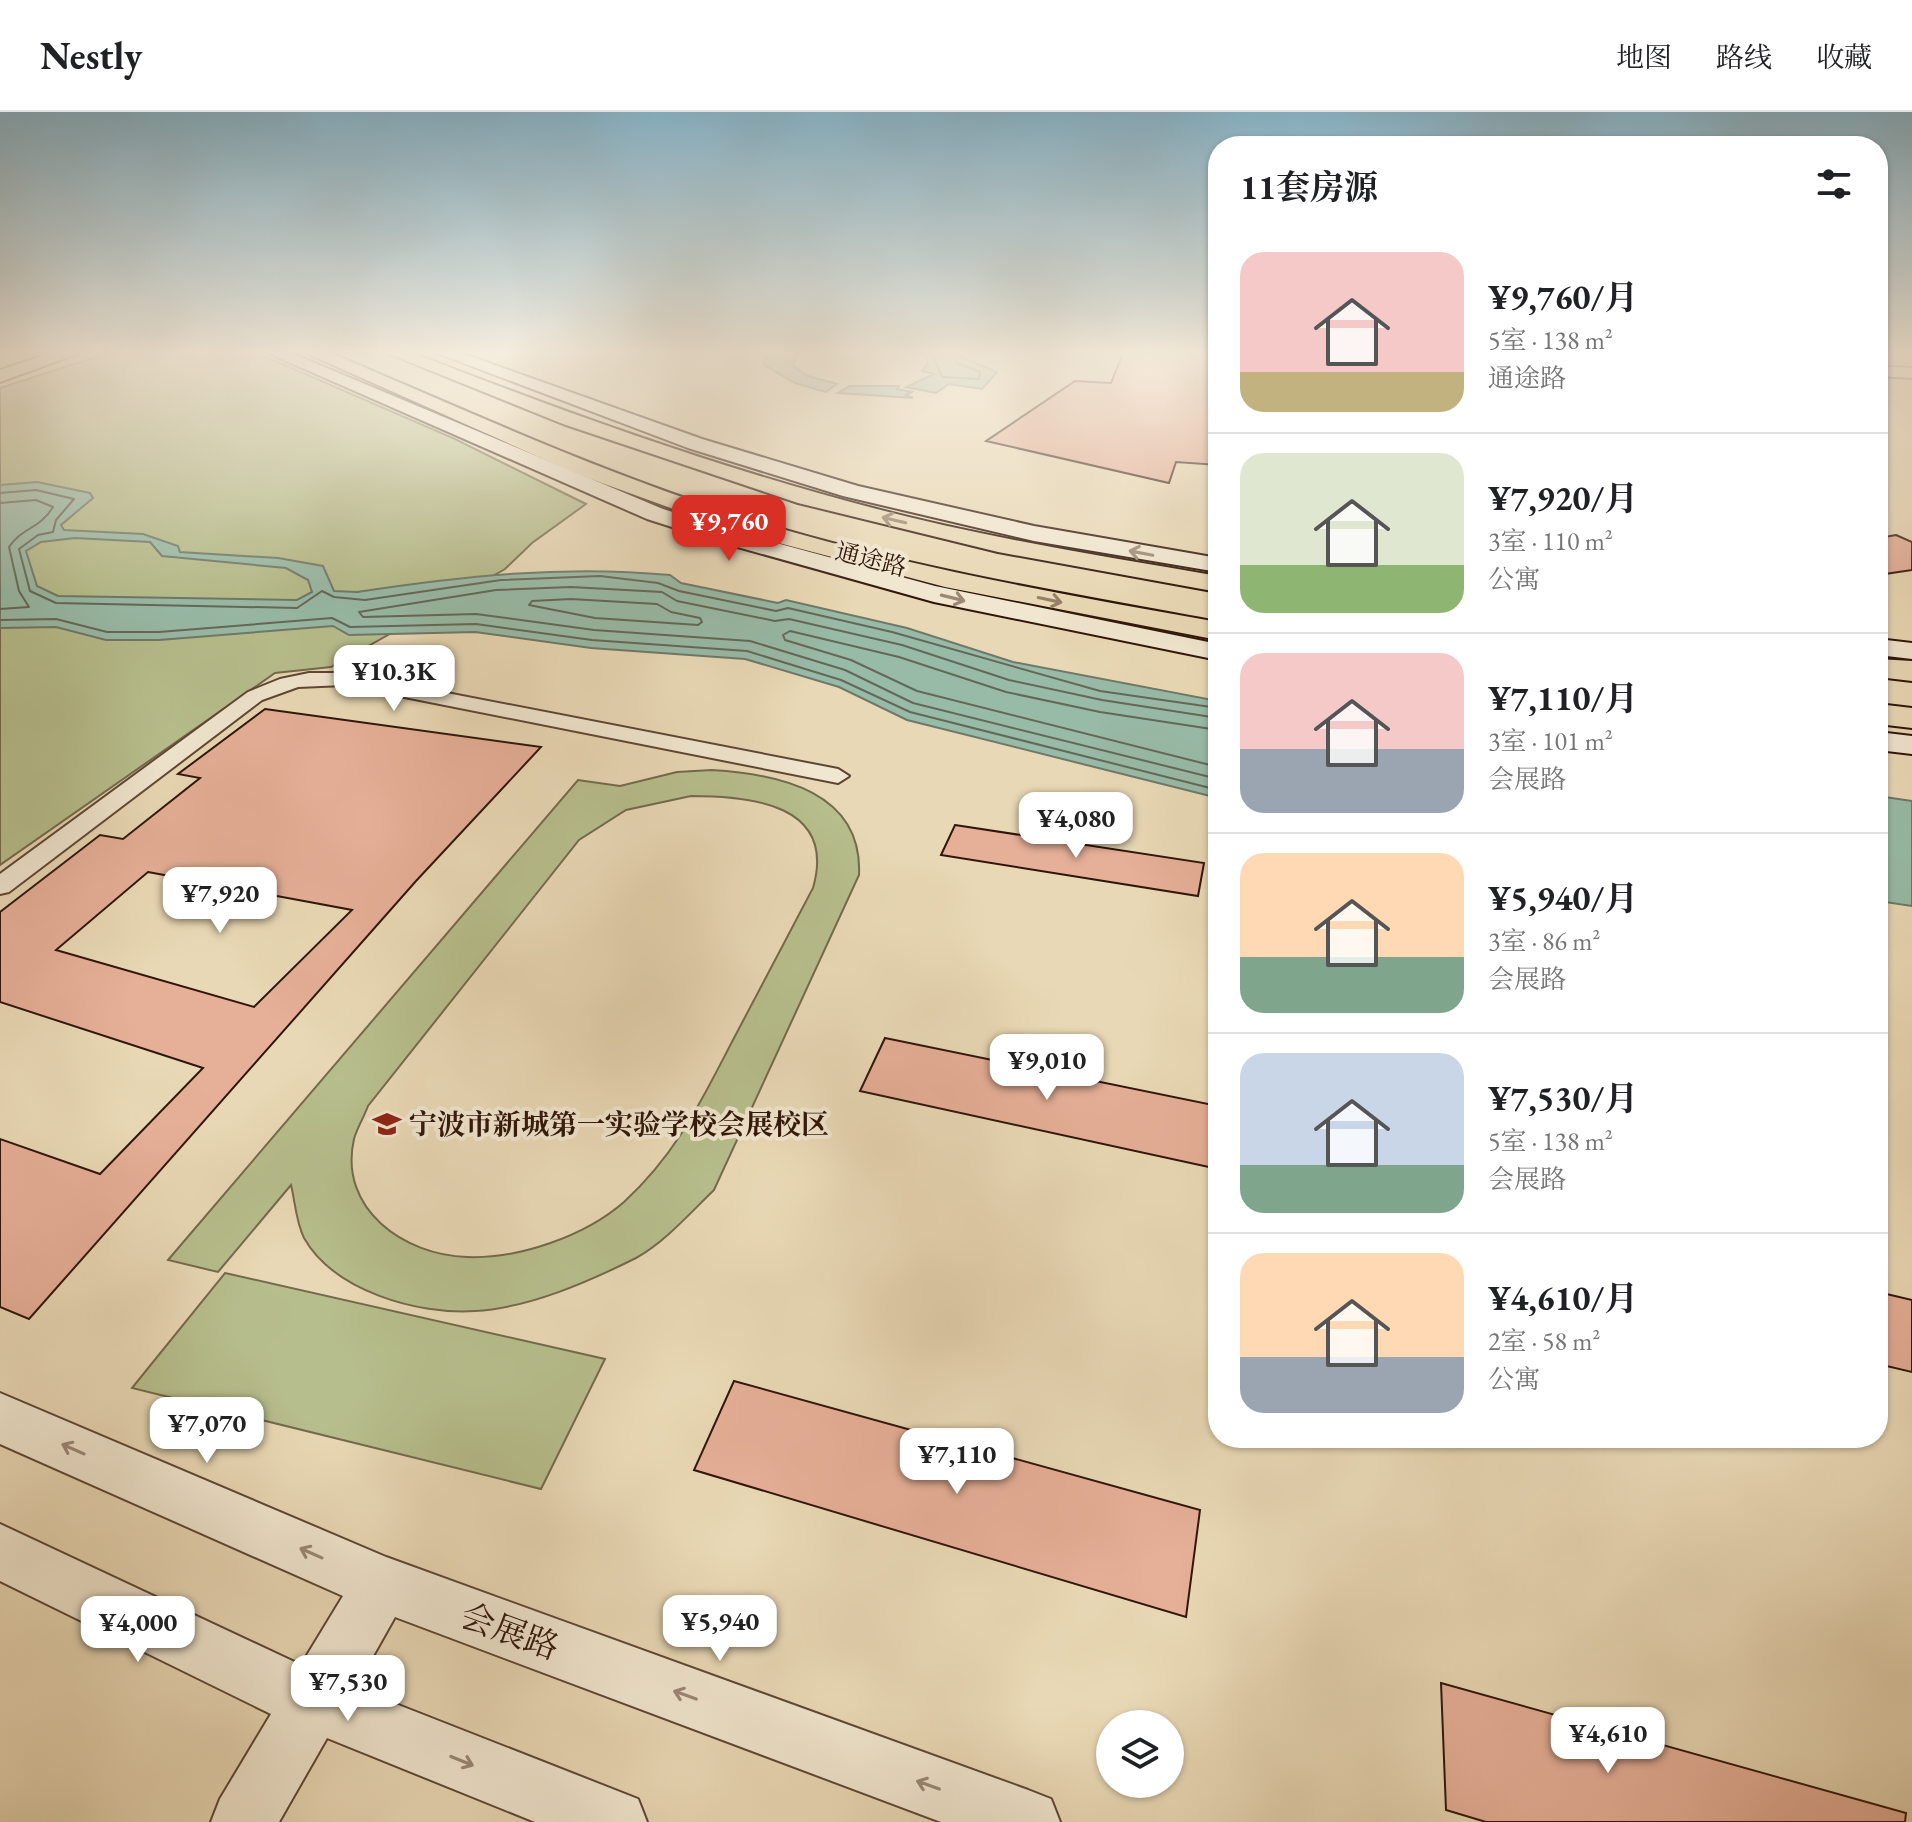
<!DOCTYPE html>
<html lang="zh">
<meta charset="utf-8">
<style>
:root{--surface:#fff;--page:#f6f6f6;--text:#202124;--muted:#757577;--line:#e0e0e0;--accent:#d93025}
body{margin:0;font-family:"EB Garamond","Noto Serif SC",serif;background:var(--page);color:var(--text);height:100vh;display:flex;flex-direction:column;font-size:30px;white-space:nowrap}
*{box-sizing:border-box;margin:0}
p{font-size:26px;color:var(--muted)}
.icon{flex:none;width:44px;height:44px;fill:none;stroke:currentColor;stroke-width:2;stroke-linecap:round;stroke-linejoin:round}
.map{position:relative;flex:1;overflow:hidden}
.side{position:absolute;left:1208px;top:24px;width:680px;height:1312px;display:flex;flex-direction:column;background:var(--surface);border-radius:32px;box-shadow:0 2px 6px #0004}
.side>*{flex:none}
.fabs{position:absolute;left:1096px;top:1598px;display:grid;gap:16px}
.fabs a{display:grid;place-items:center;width:88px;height:88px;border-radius:50%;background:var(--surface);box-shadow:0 2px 6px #0004;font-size:40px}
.price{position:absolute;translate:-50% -68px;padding:0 18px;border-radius:16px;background:#fff;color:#222;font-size:26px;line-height:52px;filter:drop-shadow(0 2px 4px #0008)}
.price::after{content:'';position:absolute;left:50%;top:48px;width:24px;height:18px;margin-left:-12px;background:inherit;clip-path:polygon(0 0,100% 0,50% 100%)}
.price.active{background:var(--accent);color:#fff}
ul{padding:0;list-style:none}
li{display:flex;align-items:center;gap:24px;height:200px;padding:0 32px}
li+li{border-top:2px solid var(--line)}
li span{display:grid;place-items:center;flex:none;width:224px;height:160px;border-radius:24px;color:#555}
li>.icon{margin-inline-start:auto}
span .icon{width:96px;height:96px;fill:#fffc;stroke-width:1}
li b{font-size:34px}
h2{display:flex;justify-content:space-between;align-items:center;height:96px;padding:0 32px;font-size:34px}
header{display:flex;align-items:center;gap:48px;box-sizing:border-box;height:112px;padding:0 40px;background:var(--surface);border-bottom:2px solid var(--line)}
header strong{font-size:38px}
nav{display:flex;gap:44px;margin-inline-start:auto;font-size:28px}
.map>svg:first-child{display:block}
</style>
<header>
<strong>Nestly</strong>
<nav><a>地图</a><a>路线</a><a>收藏</a></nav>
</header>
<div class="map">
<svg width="1912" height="1710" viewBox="0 0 1912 1710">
<rect width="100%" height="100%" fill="#e9d8b5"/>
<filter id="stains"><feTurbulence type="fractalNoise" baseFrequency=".0025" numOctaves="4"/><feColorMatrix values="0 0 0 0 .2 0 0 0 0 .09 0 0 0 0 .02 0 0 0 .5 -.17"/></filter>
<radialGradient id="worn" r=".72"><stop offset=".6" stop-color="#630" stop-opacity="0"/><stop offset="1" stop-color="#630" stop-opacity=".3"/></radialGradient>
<path fill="#b7be8d" stroke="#746a4c" stroke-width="2" fill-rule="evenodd" d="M 108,241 L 257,241 L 455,327 L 586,392 L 532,431 L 505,457 L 331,555 L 275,561 L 0,753 L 0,276 Z
M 712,658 C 780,662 863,680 859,763 L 714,1078 C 690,1101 665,1130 636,1146 C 588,1170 529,1196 475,1199 C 418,1203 334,1179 304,1126 C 296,1110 295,1089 291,1073 L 218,1160 L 168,1148 L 578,668 L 620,674 L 677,660 ZM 691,684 C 751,684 837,692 813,776 C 787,826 760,876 734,926 C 701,989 678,1040 624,1090 C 585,1124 519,1147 467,1145 C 404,1143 338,1097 354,1027 C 357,1016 364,1005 368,994 L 579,728 L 626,698 Z
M 225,1161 L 605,1247 L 541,1377 L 132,1276 Z"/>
<path fill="#98bba8" stroke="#6e7969" stroke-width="2" fill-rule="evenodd" d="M 772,241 L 798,241 L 793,254 L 808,264 L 837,272 L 826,280 L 795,271 L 764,253 L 765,246 Z
M 918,241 L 962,245 L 997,260 L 982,277 L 949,272 L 936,281 L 906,275 L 934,262 L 922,259 L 928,252 L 925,243 Z
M 850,274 L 899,274 L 897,277 L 912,280 L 906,283 L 913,286 L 838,281 Z
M 37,370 L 90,381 L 93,386 L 61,413 L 64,418 L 143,422 L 178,434 L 180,440 L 278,446 L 323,454 L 334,479 L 357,480 C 462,464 563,453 670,463 L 681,471 L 778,491 L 786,488 L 907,516 L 1013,550 L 1218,589 L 1218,686 L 907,608 L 839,575 L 745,547 L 591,536 L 475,520 L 349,523 L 333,514 L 159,528 L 106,528 L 56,515 L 0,516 L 0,373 ZM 75,426 L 150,430 L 162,444 L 286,456 L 308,468 L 312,480 L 297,488 L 58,484 L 37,474 L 26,439 L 41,430 Z
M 1878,684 L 1912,689 L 1912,794 L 1878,789 Z"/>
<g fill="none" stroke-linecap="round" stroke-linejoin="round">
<path stroke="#646859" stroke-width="2" d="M 932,241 L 942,265 L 979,267 L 980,260 L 957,251 L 953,241
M 0,381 L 36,378 L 74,387 L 56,408 L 53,420 L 38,423 L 19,437 L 30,479 L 56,491 L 297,496 L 322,479 L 334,485 L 365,488 L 501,468 L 600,464 L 658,471 L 679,479 L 776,499 L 788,496 L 892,520 L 1100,579 L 1218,596
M 0,391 L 36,388 L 53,395 C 39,418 22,415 9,435 L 19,479 L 29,495 L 0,497
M 571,487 L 657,492 L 671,500 L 700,506 L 702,510 L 698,513 L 595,506 L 529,493 L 532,489 Z
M 0,508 L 56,507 L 107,520 L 159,520 L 332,506 L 350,515 L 476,512 L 592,528 L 747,539 L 841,568 L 910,600 L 1218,678
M 1218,606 L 1102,588 L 1009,568 L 902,533 L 789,507 L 775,509 L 677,489 L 662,480 L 571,475 L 496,478 L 359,500 L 363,505 L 476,502 L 594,518 L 750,529 L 845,558 L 913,591 L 1218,667
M 1218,618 L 1100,600 L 1006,580 L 899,545 L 790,519 L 783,523 L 785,528 L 851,548 L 917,579 L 1218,655"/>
</g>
<path fill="#e6af98" stroke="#30160a" stroke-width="2" fill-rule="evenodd" d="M 1123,241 L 1218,241 L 1218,353 L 1176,350 L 1169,371 L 986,329 L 1075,269 L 1111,271 Z
M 1896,423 L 1912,430 L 1912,458 L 1878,463 L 1878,426 Z
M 265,597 L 541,635 L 416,769 L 29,1207 L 0,1195 L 0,1027 L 100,1062 L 203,956 L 0,890 L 0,800 L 100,723 L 123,727 L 200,666 L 178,662 ZM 148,760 L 352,798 L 254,895 L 56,838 Z
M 955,713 L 1204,751 L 1198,784 L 941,743 Z
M 885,926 L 1218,994 L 1218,1057 L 860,979 Z
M 1878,1180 L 1912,1188 L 1912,1260 L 1878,1252 Z
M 734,1269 L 1200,1398 L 1186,1505 L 694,1358 Z
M 1441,1571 L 1906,1701 L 1905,1710 L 1486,1710 L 1446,1698 Z"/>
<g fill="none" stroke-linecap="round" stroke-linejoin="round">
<defs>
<path id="minor" d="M 309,561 L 344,561 L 838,657 L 849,664 L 838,671 L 344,573 L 298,575 L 262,588 L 9,780 L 0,782 L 0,762 L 248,580 L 280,567 Z"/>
<path id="tertiary" d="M 1878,254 L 1912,256 L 1912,266 L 1878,264 Z
M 0,1281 L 386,1445 L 1028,1678 L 1051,1687 L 1060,1710 L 941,1710 L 395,1505 L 355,1576 L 638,1687 L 647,1710 L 535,1710 L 327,1626 L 279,1710 L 211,1710 L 220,1687 L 271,1602 L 0,1469 L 0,1412 L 301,1553 L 343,1484 L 0,1332 Z"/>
<path id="secondary" d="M 268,241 L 291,241 L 663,397 L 733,419 L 935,474 L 1218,532 L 1218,548 L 934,490 L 716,429 L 647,407 Z
M 437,241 L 461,241 L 702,327 L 858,374 L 1034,414 L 1218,446 L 1218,460 L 1034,429 L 843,384 L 688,336 Z
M 1878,527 L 1912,531 L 1912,547 L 1878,543 Z
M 1878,620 L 1912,624 L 1912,642 L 1878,638 Z"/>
<path id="primary" d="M 51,241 L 79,241 L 0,270 L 0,258 Z
M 306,241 L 331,241 C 470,300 608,364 752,408 C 904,455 1062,482 1218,510 L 1218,528 L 945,475 L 734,419 L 577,362 Z
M 387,241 L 413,241 C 564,300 716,355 873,396 C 986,426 1103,444 1218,464 L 1218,480 L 998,440 L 798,391 L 563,312 Z
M 1878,547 L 1912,549 L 1912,569 L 1878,565 Z
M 1878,592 L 1912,596 L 1912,616 L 1878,612 Z"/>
</defs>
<use href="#minor" stroke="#5e4635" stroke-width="4"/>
<use href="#tertiary" stroke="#5e4635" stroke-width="4"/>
<use href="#secondary" stroke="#30160a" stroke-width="4"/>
<use href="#primary" stroke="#30160a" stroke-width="4"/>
<use href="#minor" fill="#f1e6cf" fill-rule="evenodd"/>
<use href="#tertiary" fill="#f1e6cf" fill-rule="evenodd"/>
<use href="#secondary" fill="#f1e6cf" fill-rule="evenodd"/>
<use href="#primary" fill="#e9d8b5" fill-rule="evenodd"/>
</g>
<defs><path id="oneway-shaft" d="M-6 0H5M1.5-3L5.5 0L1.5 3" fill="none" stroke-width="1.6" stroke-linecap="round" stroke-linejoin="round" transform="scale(2)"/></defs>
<g stroke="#968168">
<use href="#oneway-shaft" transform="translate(894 408) rotate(-167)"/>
<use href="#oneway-shaft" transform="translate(1050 488) rotate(12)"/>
</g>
<g stroke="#9a8876">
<use href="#oneway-shaft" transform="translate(1141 441) rotate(-169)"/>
<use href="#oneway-shaft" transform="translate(953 486) rotate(14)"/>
<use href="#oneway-shaft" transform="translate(73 1337) rotate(-156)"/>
<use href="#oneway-shaft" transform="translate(311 1441) rotate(-156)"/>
<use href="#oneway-shaft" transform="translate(685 1583) rotate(-160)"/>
<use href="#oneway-shaft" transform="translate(462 1649) rotate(22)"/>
<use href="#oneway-shaft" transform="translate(928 1673) rotate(-160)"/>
</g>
<linearGradient id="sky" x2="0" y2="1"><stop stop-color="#88b7ce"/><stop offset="0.5" stop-color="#f5edde"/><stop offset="1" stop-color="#f5edde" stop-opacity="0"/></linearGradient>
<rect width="1912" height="481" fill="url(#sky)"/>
<defs>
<symbol id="school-bare" viewBox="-9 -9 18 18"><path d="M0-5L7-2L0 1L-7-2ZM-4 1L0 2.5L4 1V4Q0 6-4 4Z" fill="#8f2418" stroke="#f1e6cf" stroke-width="2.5" paint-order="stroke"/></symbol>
</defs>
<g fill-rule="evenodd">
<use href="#school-bare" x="367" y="992" width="40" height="40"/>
</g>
<g text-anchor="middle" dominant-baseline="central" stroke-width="8" stroke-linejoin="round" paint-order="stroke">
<g font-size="24" fill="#30160a" stroke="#f1e6cf">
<text transform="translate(871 447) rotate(14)">通途路</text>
</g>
<g font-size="28" font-weight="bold" fill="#30160a" stroke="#f1e6cf" text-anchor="start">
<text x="409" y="1012">宁波市新城第一实验学校会展校区</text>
</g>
<g font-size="34" fill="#30160a" stroke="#f1e6cf">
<text transform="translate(510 1519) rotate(20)">会展路</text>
</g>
</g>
<rect width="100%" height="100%" filter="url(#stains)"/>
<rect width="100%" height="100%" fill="url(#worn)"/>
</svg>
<div class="fabs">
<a><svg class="icon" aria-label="layers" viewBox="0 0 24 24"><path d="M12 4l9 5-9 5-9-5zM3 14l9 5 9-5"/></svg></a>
</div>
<b class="price active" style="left:729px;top:451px">¥9,760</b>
<b class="price" style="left:394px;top:601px">¥10.3K</b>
<b class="price" style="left:1076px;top:748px">¥4,080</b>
<b class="price" style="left:220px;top:823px">¥7,920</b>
<b class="price" style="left:1047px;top:990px">¥9,010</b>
<b class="price" style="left:207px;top:1353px">¥7,070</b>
<b class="price" style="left:957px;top:1384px">¥7,110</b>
<b class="price" style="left:720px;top:1551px">¥5,940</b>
<b class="price" style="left:138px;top:1552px">¥4,000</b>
<b class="price" style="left:348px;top:1611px">¥7,530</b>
<b class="price" style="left:1608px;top:1663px">¥4,610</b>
<section class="side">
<h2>11套房源<svg class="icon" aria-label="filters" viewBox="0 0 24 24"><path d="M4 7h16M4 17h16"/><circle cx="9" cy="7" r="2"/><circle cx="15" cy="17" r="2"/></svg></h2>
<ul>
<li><span style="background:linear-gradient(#f6c9c9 75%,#c2b280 0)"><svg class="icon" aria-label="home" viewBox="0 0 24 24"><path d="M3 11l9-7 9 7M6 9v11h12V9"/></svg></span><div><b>¥9,760/月</b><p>5室 · 138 m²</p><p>通途路</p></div></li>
<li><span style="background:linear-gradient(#dfe7d0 70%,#8fb573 0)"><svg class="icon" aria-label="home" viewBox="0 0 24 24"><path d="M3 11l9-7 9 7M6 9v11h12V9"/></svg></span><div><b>¥7,920/月</b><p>3室 · 110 m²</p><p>公寓</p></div></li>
<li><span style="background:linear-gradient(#f6c9c9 60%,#9aa5b1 0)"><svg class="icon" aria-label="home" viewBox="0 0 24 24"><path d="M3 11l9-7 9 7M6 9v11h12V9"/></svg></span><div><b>¥7,110/月</b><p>3室 · 101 m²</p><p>会展路</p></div></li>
<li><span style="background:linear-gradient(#ffd9b3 65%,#7fa58c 0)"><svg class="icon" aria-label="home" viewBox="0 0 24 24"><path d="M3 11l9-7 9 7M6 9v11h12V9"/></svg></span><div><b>¥5,940/月</b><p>3室 · 86 m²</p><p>会展路</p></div></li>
<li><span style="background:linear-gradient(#c9d6e8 70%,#7fa58c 0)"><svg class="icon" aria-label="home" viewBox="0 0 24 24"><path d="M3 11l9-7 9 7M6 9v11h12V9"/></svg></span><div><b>¥7,530/月</b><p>5室 · 138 m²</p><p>会展路</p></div></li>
<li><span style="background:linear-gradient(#ffd9b3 65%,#9aa5b1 0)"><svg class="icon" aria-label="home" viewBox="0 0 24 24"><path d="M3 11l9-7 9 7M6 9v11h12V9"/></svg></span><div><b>¥4,610/月</b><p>2室 · 58 m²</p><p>公寓</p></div></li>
</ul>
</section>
</div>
